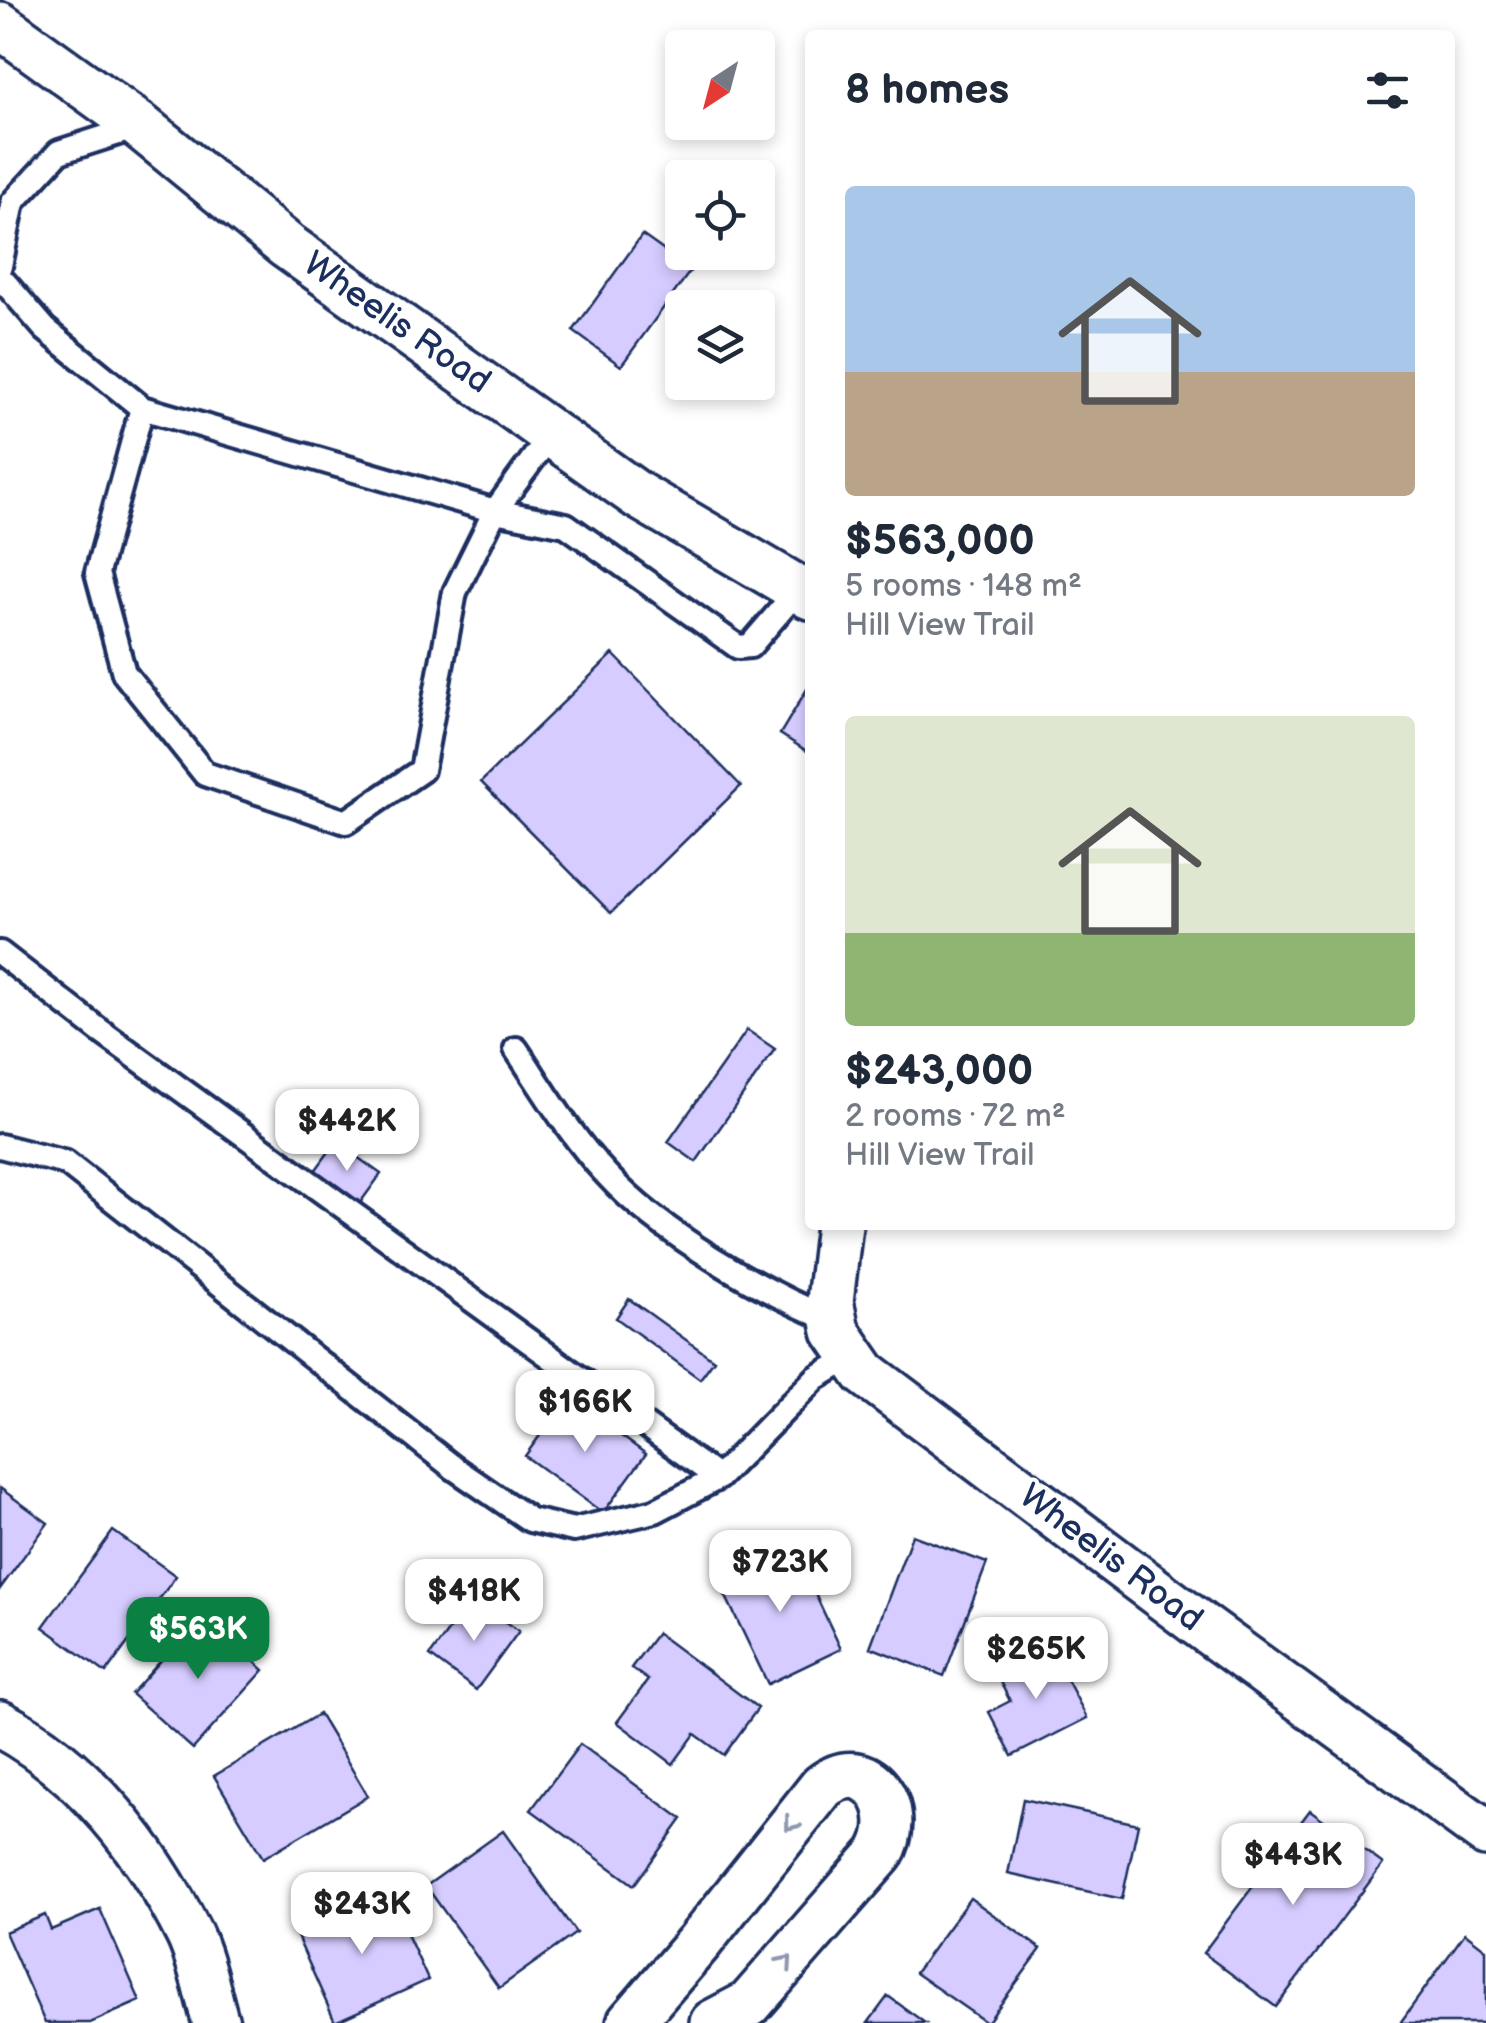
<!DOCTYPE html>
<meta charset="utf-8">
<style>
:root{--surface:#fff;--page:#f2f2f3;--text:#1f2937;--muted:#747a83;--accent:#0b8043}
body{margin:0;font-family:"Balsamiq Sans",sans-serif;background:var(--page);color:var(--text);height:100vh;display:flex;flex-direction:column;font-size:38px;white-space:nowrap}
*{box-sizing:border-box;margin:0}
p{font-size:32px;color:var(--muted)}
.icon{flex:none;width:55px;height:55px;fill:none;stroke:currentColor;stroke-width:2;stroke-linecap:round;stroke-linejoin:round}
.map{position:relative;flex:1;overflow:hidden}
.sheet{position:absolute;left:805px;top:30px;width:650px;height:1200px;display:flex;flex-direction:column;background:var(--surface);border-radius:10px;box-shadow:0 5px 15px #0003}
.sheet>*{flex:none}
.needle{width:65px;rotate:216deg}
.tools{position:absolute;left:665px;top:30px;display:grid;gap:20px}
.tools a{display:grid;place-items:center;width:110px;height:110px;border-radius:10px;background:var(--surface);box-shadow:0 5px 15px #0003;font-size:50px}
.price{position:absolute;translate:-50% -85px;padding:0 22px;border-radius:20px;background:#fff;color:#222;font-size:32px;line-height:65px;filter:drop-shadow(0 2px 5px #0008)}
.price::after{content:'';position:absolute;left:50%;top:60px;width:30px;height:22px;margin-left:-15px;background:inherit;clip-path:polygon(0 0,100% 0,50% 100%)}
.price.active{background:var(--accent);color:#fff}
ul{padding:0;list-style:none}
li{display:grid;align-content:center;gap:20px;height:530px;padding:0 40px}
li span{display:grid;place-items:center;height:310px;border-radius:10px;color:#555}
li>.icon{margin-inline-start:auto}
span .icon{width:180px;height:180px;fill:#fffc;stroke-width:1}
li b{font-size:42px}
h2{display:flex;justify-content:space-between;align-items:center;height:120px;padding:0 40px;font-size:42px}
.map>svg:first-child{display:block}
</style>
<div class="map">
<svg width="1486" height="2023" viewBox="0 0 1486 2023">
<rect width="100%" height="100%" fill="#fff"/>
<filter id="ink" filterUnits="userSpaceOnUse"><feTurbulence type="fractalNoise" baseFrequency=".01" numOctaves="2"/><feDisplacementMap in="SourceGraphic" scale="20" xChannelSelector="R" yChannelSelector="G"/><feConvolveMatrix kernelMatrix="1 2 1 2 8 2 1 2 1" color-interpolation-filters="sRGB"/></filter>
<g filter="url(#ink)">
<path fill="#d6ccff" stroke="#1b2f5e" stroke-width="2.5" d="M 642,235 L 691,270 L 621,366 L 573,331 Z
M 613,654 L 741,786 L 611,913 L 481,782 Z
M 810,684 L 810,753 L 780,734 Z
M 747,1030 L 775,1049 L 696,1162 L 668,1142 Z
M 336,1142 L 381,1174 L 357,1207 L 312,1175 Z
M 629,1299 L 714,1360 L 700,1379 L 616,1318 Z
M 568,1397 L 646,1454 L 603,1513 L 525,1456 Z
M 0,1488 L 48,1523 L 0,1589 Z
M 113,1531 L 176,1576 L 106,1673 L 43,1627 Z
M 912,1535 L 987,1563 L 944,1676 L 870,1647 Z
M 793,1547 L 841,1649 L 768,1684 L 719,1582 Z
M 472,1598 L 519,1631 L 476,1690 L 430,1656 Z
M 202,1615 L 264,1670 L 193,1749 L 131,1694 Z
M 657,1633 L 758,1708 L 724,1755 L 695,1734 L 673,1764 L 617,1722 L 648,1680 L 631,1668 Z
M 1050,1647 L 1087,1718 L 1012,1756 L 989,1712 L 1010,1701 L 996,1674 Z
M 319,1714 L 368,1796 L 263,1858 L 214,1776 Z
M 580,1744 L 682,1819 L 634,1885 L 531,1810 Z
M 1023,1799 L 1138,1824 L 1122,1899 L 1008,1874 Z
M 1310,1810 L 1383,1864 L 1276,2007 L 1203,1953 Z
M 503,1831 L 576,1933 L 499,1988 L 426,1886 Z
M 388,1892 L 428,1980 L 335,2022 L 296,1934 Z
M 970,1898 L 1041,1949 L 987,2023 L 915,1973 Z
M 100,1909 L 140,2001 L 90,2023 L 45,2023 L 5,1932 L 45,1915 L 51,1930 Z
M 1465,1933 L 1486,1949 L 1486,2023 L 1400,2023 Z
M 888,1996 L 925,2023 L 868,2023 Z"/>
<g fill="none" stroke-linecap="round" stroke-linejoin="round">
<defs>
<path id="service" d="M 0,266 L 13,202 L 59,152 L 140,126
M 0,277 L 45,329 L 142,408 L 495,511 L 552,433
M 142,408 L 97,573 L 124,673 L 205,774 L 346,822 L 422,770 L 455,592 L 495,511 L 566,525 L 738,647 L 750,646 L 798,590
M 0,953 L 99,1030 L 718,1478
M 516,1049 C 545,1092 571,1137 607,1175 C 659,1232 762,1292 834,1321
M 0,1146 L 66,1163 L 454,1468 L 530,1520 L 574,1530 L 655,1511 L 718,1478 L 816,1378 L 853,1356"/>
<path id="minor" d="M 0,25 L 140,126 L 287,246 L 639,496 L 810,596
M 839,1225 L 830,1301 L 836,1331 L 865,1373 L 1200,1625 L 1486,1833
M 0,1724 C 85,1769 147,1850 189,1934 C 202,1961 207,1994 216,2023
M 630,2023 L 700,1941 L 822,1787 C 868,1750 907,1810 880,1854 L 749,2004 L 713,2023"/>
</defs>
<use href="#service" stroke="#1b2f5e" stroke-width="30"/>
<use href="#minor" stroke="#1b2f5e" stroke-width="52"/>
<use href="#service" stroke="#fff" stroke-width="22"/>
<use href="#minor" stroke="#fff" stroke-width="45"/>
</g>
<defs><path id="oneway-chevron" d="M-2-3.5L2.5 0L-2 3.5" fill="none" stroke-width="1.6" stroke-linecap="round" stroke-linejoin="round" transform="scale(2.5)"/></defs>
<g stroke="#8d97ae">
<use href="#oneway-chevron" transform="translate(791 1824) rotate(128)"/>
<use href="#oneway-chevron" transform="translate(786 1962) rotate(-49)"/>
</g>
</g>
<g text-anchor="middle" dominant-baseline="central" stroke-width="8" stroke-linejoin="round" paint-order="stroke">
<g font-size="35" fill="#1b2f5e" stroke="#fff">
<text transform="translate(397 323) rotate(35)">Wheelis Road</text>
<text transform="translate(1111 1558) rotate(37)">Wheelis Road</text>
</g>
</g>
</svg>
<div class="tools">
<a><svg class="needle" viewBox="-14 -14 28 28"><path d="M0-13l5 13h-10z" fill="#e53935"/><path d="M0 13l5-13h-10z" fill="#747a83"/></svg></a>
<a><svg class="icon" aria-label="locate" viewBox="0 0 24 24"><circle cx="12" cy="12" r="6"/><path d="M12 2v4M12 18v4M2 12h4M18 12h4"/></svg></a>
<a><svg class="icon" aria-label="layers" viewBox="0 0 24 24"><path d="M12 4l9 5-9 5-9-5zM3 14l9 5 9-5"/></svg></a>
</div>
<b class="price" style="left:347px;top:1174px">$442K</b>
<b class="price" style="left:585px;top:1455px">$166K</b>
<b class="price" style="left:780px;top:1615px">$723K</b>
<b class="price" style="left:474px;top:1644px">$418K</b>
<b class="price active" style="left:198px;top:1682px">$563K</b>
<b class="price" style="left:1036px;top:1702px">$265K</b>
<b class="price" style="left:1293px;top:1908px">$443K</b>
<b class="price" style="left:362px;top:1957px">$243K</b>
<section class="sheet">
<h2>8 homes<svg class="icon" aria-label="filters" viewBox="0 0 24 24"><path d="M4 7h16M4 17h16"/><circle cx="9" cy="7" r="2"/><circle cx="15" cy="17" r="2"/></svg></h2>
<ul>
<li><span style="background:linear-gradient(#a9c7e8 60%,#b9a48a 0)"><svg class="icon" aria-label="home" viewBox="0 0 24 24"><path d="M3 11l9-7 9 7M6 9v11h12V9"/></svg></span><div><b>$563,000</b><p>5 rooms · 148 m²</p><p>Hill View Trail</p></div></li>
<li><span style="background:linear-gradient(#dfe7d0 70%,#8fb573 0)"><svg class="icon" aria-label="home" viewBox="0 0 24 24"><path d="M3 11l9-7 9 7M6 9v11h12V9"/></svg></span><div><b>$243,000</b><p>2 rooms · 72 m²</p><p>Hill View Trail</p></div></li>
</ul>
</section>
</div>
